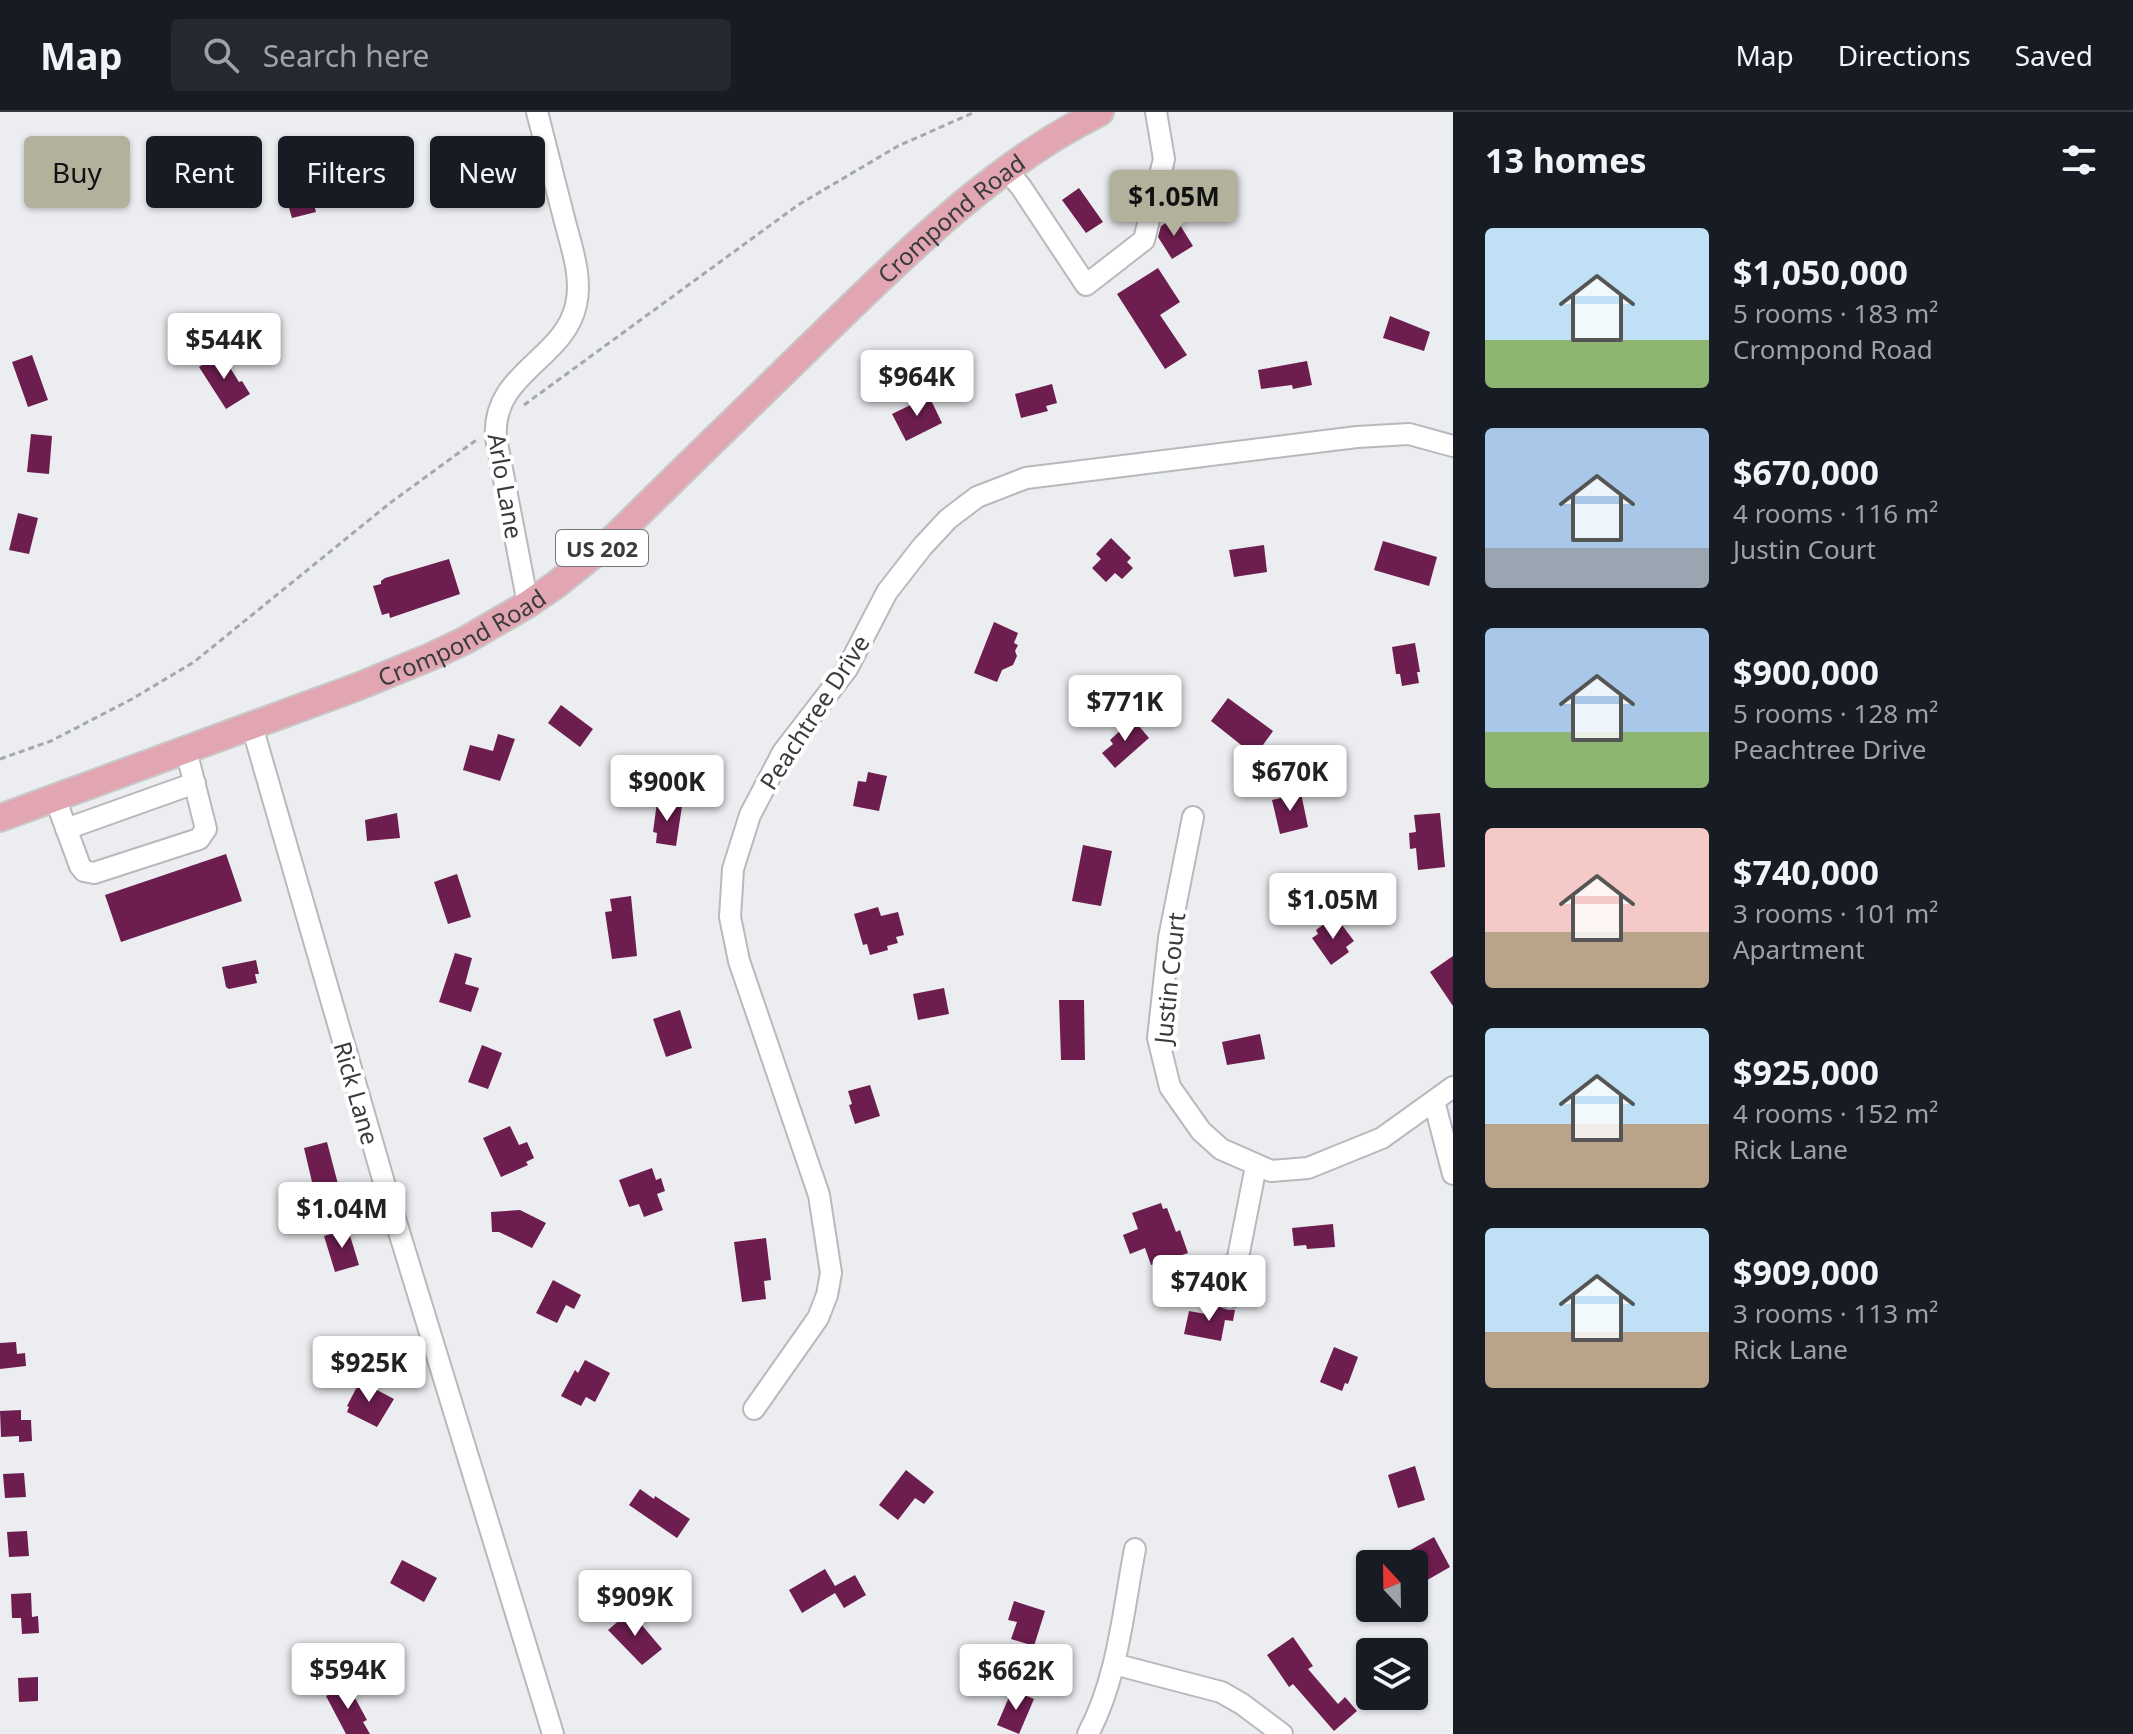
<!DOCTYPE html>
<meta charset="utf-8">
<style>
:root{--surface:#171b24;--page:#242831;--text:#f1f3f6;--muted:#9ea1a6;--line:#363941;--accent:#b2b29c}
body{margin:0;font-family:"Noto Sans",sans-serif;background:var(--page);color:var(--text);height:100vh;display:flex;flex-direction:column;font-size:30px;white-space:nowrap}
*{box-sizing:border-box;margin:0}
p{font-size:26px;color:var(--muted)}
.icon{flex:none;width:44px;height:44px;fill:none;stroke:currentColor;stroke-width:2;stroke-linecap:round;stroke-linejoin:round}
.map{position:relative;flex:1;overflow:hidden}
.side{display:flex;flex-direction:column;background:var(--surface);width:680px}
.side>*{flex:none}
.hud{position:absolute;left:24px;top:24px;width:760px;height:72px;display:flex;gap:16px}
.needle{width:52px;rotate:338deg}
.fabs{position:absolute;left:1356px;top:1438px;display:grid;gap:16px}
.fabs a{display:grid;place-items:center;width:72px;height:72px;border-radius:8px;background:var(--surface);box-shadow:0 2px 6px #0004;font-size:40px}
.price{position:absolute;translate:-50% -68px;padding:0 18px;border-radius:8px;background:#fff;color:#222;font-size:26px;line-height:52px;filter:drop-shadow(0 2px 4px #0008)}
.price::after{content:'';position:absolute;left:50%;top:48px;width:24px;height:18px;margin-left:-12px;background:inherit;clip-path:polygon(0 0,100% 0,50% 100%)}
.price.current{background:var(--accent);color:#111}
ul{padding:0;list-style:none}
li{display:flex;align-items:center;gap:24px;height:200px;padding:0 32px}
li span{display:grid;place-items:center;flex:none;width:224px;height:160px;border-radius:8px;color:#555}
li>.icon{margin-inline-start:auto}
span .icon{width:96px;height:96px;fill:#fffc;stroke-width:1}
li b{font-size:34px}
h2{display:flex;justify-content:space-between;align-items:center;height:96px;padding:0 32px;font-size:34px}
.pill{padding:0 28px;border-radius:8px;background:var(--surface);box-shadow:0 2px 6px #0004;font-size:28px;line-height:72px}
.pill.current{background:var(--accent);color:#111}
header{display:flex;align-items:center;gap:48px;box-sizing:border-box;height:112px;padding:0 40px;background:var(--surface);border-bottom:2px solid var(--line)}
header strong{font-size:38px}
nav{display:flex;gap:44px;margin-inline-start:auto;font-size:28px}
.search{width:560px;height:72px;background:var(--page);display:flex;align-items:center;gap:20px;box-sizing:border-box;padding:0 28px;border-radius:8px;color:var(--muted);font-size:30px}
main{display:flex;flex:1;min-height:0}
.map>svg:first-child{display:block}
</style>
<header>
<strong>Map</strong>
<div class="search"><svg class="icon" aria-label="search" viewBox="0 0 24 24"><circle cx="10" cy="10" r="6"/><path d="M15 15l6 6"/></svg>Search here</div>
<nav><a>Map</a><a>Directions</a><a>Saved</a></nav>
</header>
<main>
<div class="map">
<svg width="1453" height="1622" viewBox="0 0 1453 1622">
<rect width="100%" height="100%" fill="#ebedf0"/>
<path fill="#6d1e4f" d="M 309,75 L 316,100 L 292,106 L 285,82 Z
M 1079,76 L 1103,110 L 1086,121 L 1062,88 Z
M 1175,105 L 1193,134 L 1172,147 L 1158,125 L 1161,114 Z
M 1158,156 L 1180,190 L 1160,203 L 1187,243 L 1165,257 L 1117,182 Z
M 1390,204 L 1430,220 L 1424,239 L 1383,226 Z
M 221,241 L 239,270 L 242,269 L 250,282 L 226,297 L 199,255 Z
M 32,243 L 48,288 L 28,295 L 12,250 Z
M 1307,249 L 1312,273 L 1293,277 L 1292,273 L 1261,277 L 1258,258 Z
M 1052,272 L 1057,291 L 1046,294 L 1048,299 L 1021,306 L 1015,282 Z
M 929,284 L 942,311 L 906,329 L 892,302 Z
M 31,322 L 52,324 L 49,362 L 27,360 Z
M 18,401 L 38,406 L 29,442 L 9,438 Z
M 1111,426 L 1131,446 L 1127,450 L 1133,456 L 1122,467 L 1115,461 L 1106,470 L 1092,456 L 1101,447 L 1096,442 Z
M 1383,429 L 1437,445 L 1429,474 L 1374,458 Z
M 1264,433 L 1267,460 L 1234,465 L 1229,438 Z
M 449,447 L 460,482 L 390,506 L 389,501 L 382,503 L 373,474 L 381,472 L 381,469 L 385,466 Z
M 994,510 L 1018,521 L 1014,531 L 1018,533 L 1015,539 L 1017,544 L 1013,553 L 1002,558 L 997,570 L 974,561 Z
M 1415,531 L 1420,560 L 1417,560 L 1419,571 L 1402,574 L 1400,562 L 1396,562 L 1392,535 Z
M 1228,586 L 1273,619 L 1255,644 L 1211,609 Z
M 561,593 L 593,617 L 580,635 L 548,611 Z
M 1133,607 L 1149,626 L 1115,656 L 1102,641 L 1113,632 L 1110,628 Z
M 498,622 L 515,627 L 500,669 L 463,658 L 470,633 L 493,639 Z
M 868,660 L 887,664 L 879,699 L 853,694 L 858,669 L 866,670 Z
M 1301,681 L 1308,715 L 1280,722 L 1272,688 Z
M 657,690 L 682,694 L 676,734 L 656,731 L 657,721 L 653,720 Z
M 397,701 L 400,726 L 367,729 L 365,708 Z
M 1440,701 L 1445,755 L 1418,758 L 1416,736 L 1410,737 L 1409,721 L 1416,720 L 1414,703 Z
M 1083,733 L 1112,739 L 1101,794 L 1072,789 Z
M 226,742 L 242,789 L 121,830 L 105,783 Z
M 457,762 L 471,805 L 448,812 L 434,770 Z
M 631,784 L 637,844 L 612,847 L 605,800 L 612,799 L 610,787 Z
M 878,795 L 881,804 L 898,800 L 904,823 L 896,825 L 898,831 L 887,834 L 888,838 L 870,843 L 867,832 L 863,833 L 854,802 Z
M 1328,809 L 1331,814 L 1339,809 L 1354,829 L 1346,835 L 1349,840 L 1331,853 L 1312,826 L 1318,822 L 1316,818 Z
M 455,841 L 472,846 L 465,872 L 479,876 L 471,900 L 439,890 Z
M 1453,844 L 1453,894 L 1430,860 Z
M 256,848 L 259,862 L 255,862 L 257,871 L 229,877 L 226,875 L 222,855 Z
M 944,876 L 949,902 L 918,908 L 913,882 Z
M 1059,888 L 1084,888 L 1085,948 L 1061,948 Z
M 680,898 L 692,936 L 666,945 L 653,907 Z
M 1260,922 L 1265,947 L 1227,953 L 1222,930 Z
M 482,933 L 502,941 L 488,977 L 468,970 Z
M 870,973 L 880,1004 L 855,1012 L 849,993 L 852,992 L 848,979 Z
M 510,1014 L 519,1033 L 527,1030 L 534,1046 L 526,1050 L 528,1053 L 501,1065 L 483,1026 Z
M 327,1030 L 339,1076 L 308,1085 L 304,1072 L 312,1070 L 304,1036 Z
M 652,1056 L 656,1068 L 661,1066 L 665,1079 L 657,1082 L 663,1098 L 644,1105 L 639,1092 L 629,1095 L 619,1068 Z
M 1161,1091 L 1163,1097 L 1167,1096 L 1176,1120 L 1180,1118 L 1188,1141 L 1151,1153 L 1145,1136 L 1130,1142 L 1123,1123 L 1138,1117 L 1132,1101 Z
M 520,1098 L 546,1111 L 532,1136 L 499,1120 L 492,1120 L 491,1100 Z
M 1333,1112 L 1335,1135 L 1307,1137 L 1306,1133 L 1294,1134 L 1292,1116 Z
M 348,1117 L 359,1153 L 335,1160 L 324,1124 Z
M 766,1126 L 771,1168 L 764,1169 L 766,1187 L 742,1190 L 734,1130 Z
M 553,1168 L 581,1183 L 574,1197 L 566,1193 L 557,1211 L 536,1201 Z
M 1215,1184 L 1222,1196 L 1235,1198 L 1233,1209 L 1225,1208 L 1221,1229 L 1184,1222 L 1189,1199 L 1211,1203 Z
M 16,1230 L 17,1242 L 25,1241 L 26,1254 L 0,1257 L 0,1231 Z
M 1334,1235 L 1358,1245 L 1348,1272 L 1345,1271 L 1342,1279 L 1320,1270 Z
M 585,1248 L 610,1261 L 595,1290 L 586,1285 L 581,1294 L 561,1284 L 575,1258 L 578,1261 Z
M 360,1269 L 394,1287 L 377,1315 L 347,1300 L 349,1295 L 347,1294 Z
M 21,1298 L 21,1308 L 31,1308 L 32,1329 L 19,1330 L 19,1324 L 1,1325 L 0,1299 Z
M 1415,1354 L 1425,1388 L 1398,1396 L 1388,1363 Z
M 906,1358 L 934,1380 L 924,1392 L 915,1386 L 898,1408 L 879,1393 Z
M 24,1361 L 26,1385 L 5,1386 L 3,1362 Z
M 640,1377 L 654,1387 L 655,1384 L 690,1407 L 677,1426 L 629,1393 Z
M 27,1419 L 29,1444 L 9,1445 L 7,1420 Z
M 1434,1425 L 1450,1455 L 1422,1471 L 1414,1452 L 1411,1452 L 1405,1441 Z
M 402,1448 L 437,1466 L 424,1490 L 390,1471 Z
M 825,1457 L 835,1474 L 855,1463 L 866,1483 L 844,1496 L 835,1481 L 802,1501 L 789,1478 Z
M 31,1481 L 32,1505 L 38,1504 L 39,1521 L 22,1522 L 21,1506 L 12,1506 L 11,1482 Z
M 1014,1489 L 1045,1499 L 1034,1534 L 1011,1527 L 1017,1510 L 1008,1508 Z
M 630,1499 L 662,1537 L 642,1553 L 608,1518 Z
M 1293,1525 L 1313,1554 L 1308,1557 L 1338,1592 L 1345,1585 L 1357,1599 L 1334,1619 L 1293,1572 L 1289,1575 L 1267,1543 Z
M 38,1565 L 38,1589 L 19,1590 L 18,1566 Z
M 348,1573 L 367,1608 L 363,1610 L 370,1622 L 346,1622 L 326,1584 Z
M 1012,1578 L 1034,1587 L 1019,1622 L 997,1613 Z"/>
<g fill="none" stroke-linecap="round" stroke-linejoin="round">
<defs>
<path id="minor" d="M 1006,57 L 1021,75 L 1086,173 L 1144,128 L 1164,47 L 1156,0
M 528,492 L 496,326 C 491,261 564,248 576,193 C 583,164 570,131 563,102 C 554,68 546,34 537,0
M 252,614 L 385,1074 L 553,1622
M 55,686 L 80,754 L 84,759 L 94,761 L 199,727 L 206,717 L 186,638
M 1193,705 L 1169,826 L 1158,926 L 1170,975 L 1201,1019 L 1221,1037 L 1271,1059 L 1308,1056 L 1382,1026 L 1453,975
M 66,717 L 195,671
M 1434,989 L 1453,1062
M 1230,1186 L 1256,1054
M 754,1297 L 818,1206 L 827,1183 L 831,1161 L 819,1083 L 739,849 L 730,805 L 733,757 L 750,703 L 783,640 L 847,557 L 887,480 L 922,435 L 948,407 L 977,385 L 1026,366 L 1357,325 L 1409,322 L 1453,334
M 1114,1552 L 1221,1580 L 1242,1592 L 1282,1622
M 1088,1622 C 1118,1566 1123,1499 1135,1437"/>
<g id="major">
<path id="s1" d="M 0,706 L 357,575 L 430,545 L 464,529 L 528,492 L 557,472 L 615,425 C 686,355 757,286 829,216 C 913,135 994,53 1100,0"/>
</g>
</defs>
<use href="#minor" stroke="#b7b9bb" stroke-width="24"/>
<use href="#major" stroke="#c8c8c8" stroke-width="30"/>
<path stroke="#a5a7a9" stroke-width="3" stroke-dasharray="6 4" stroke-linecap="butt" d="M 524,293 L 798,93 L 898,34 L 975,0
M 0,647 L 51,629 L 132,587 L 194,550 L 390,391 L 479,326"/>
<use href="#minor" stroke="#fff" stroke-width="20"/>
<use href="#major" stroke="#e2a6b2" stroke-width="26"/>
</g>
<g text-anchor="middle" dominant-baseline="central" stroke-width="8" stroke-linejoin="round" paint-order="stroke">
<rect fill="#fff" stroke="#757676" stroke-width="2" x="556" y="418" width="92" height="36" rx="6"/>
<g font-size="22" font-weight="bold" fill="#3a3b3c">
<text x="602" y="436">US 202</text>
</g>
<g font-size="24" fill="#3a3b3c" stroke="#fff">
<text stroke="none"><textPath href="#s1" startOffset="1144">Crompond Road</textPath></text>
<text transform="translate(506 374) rotate(80)">Arlo Lane</text>
<text stroke="none"><textPath href="#s1" startOffset="496">Crompond Road</textPath></text>
<text transform="translate(814 600) rotate(-57)">Peachtree Drive</text>
<text transform="translate(1169 866) rotate(-84)">Justin Court</text>
<text transform="translate(357 981) rotate(74)">Rick Lane</text>
</g>
</g>
</svg>
<div class="fabs">
<a><svg class="needle" viewBox="-14 -14 28 28"><path d="M0-13l5 13h-10z" fill="#e53935"/><path d="M0 13l5-13h-10z" fill="#9ea1a6"/></svg></a>
<a><svg class="icon" aria-label="layers" viewBox="0 0 24 24"><path d="M12 4l9 5-9 5-9-5zM3 14l9 5 9-5"/></svg></a>
</div>
<b class="price current" style="left:1174px;top:126px">$1.05M</b>
<b class="price" style="left:224px;top:269px">$544K</b>
<b class="price" style="left:917px;top:306px">$964K</b>
<b class="price" style="left:1125px;top:631px">$771K</b>
<b class="price" style="left:1290px;top:701px">$670K</b>
<b class="price" style="left:667px;top:711px">$900K</b>
<b class="price" style="left:1333px;top:829px">$1.05M</b>
<b class="price" style="left:342px;top:1138px">$1.04M</b>
<b class="price" style="left:1209px;top:1211px">$740K</b>
<b class="price" style="left:369px;top:1292px">$925K</b>
<b class="price" style="left:635px;top:1526px">$909K</b>
<b class="price" style="left:348px;top:1599px">$594K</b>
<b class="price" style="left:1016px;top:1600px">$662K</b>
<div class="hud">
<a class="pill current">Buy</a>
<a class="pill">Rent</a>
<a class="pill">Filters</a>
<a class="pill">New</a>
</div>
</div>
<section class="side">
<h2>13 homes<svg class="icon" aria-label="filters" viewBox="0 0 24 24"><path d="M4 7h16M4 17h16"/><circle cx="9" cy="7" r="2"/><circle cx="15" cy="17" r="2"/></svg></h2>
<ul>
<li><span style="background:linear-gradient(#bfe0f5 70%,#8fb573 0)"><svg class="icon" aria-label="home" viewBox="0 0 24 24"><path d="M3 11l9-7 9 7M6 9v11h12V9"/></svg></span><div><b>$1,050,000</b><p>5 rooms · 183 m²</p><p>Crompond Road</p></div></li>
<li><span style="background:linear-gradient(#a9c7e8 75%,#9aa5b1 0)"><svg class="icon" aria-label="home" viewBox="0 0 24 24"><path d="M3 11l9-7 9 7M6 9v11h12V9"/></svg></span><div><b>$670,000</b><p>4 rooms · 116 m²</p><p>Justin Court</p></div></li>
<li><span style="background:linear-gradient(#a9c7e8 65%,#8fb573 0)"><svg class="icon" aria-label="home" viewBox="0 0 24 24"><path d="M3 11l9-7 9 7M6 9v11h12V9"/></svg></span><div><b>$900,000</b><p>5 rooms · 128 m²</p><p>Peachtree Drive</p></div></li>
<li><span style="background:linear-gradient(#f6c9c9 65%,#b9a48a 0)"><svg class="icon" aria-label="home" viewBox="0 0 24 24"><path d="M3 11l9-7 9 7M6 9v11h12V9"/></svg></span><div><b>$740,000</b><p>3 rooms · 101 m²</p><p>Apartment</p></div></li>
<li><span style="background:linear-gradient(#bfe0f5 60%,#b9a48a 0)"><svg class="icon" aria-label="home" viewBox="0 0 24 24"><path d="M3 11l9-7 9 7M6 9v11h12V9"/></svg></span><div><b>$925,000</b><p>4 rooms · 152 m²</p><p>Rick Lane</p></div></li>
<li><span style="background:linear-gradient(#bfe0f5 65%,#b9a48a 0)"><svg class="icon" aria-label="home" viewBox="0 0 24 24"><path d="M3 11l9-7 9 7M6 9v11h12V9"/></svg></span><div><b>$909,000</b><p>3 rooms · 113 m²</p><p>Rick Lane</p></div></li>
</ul>
</section>
</main>
